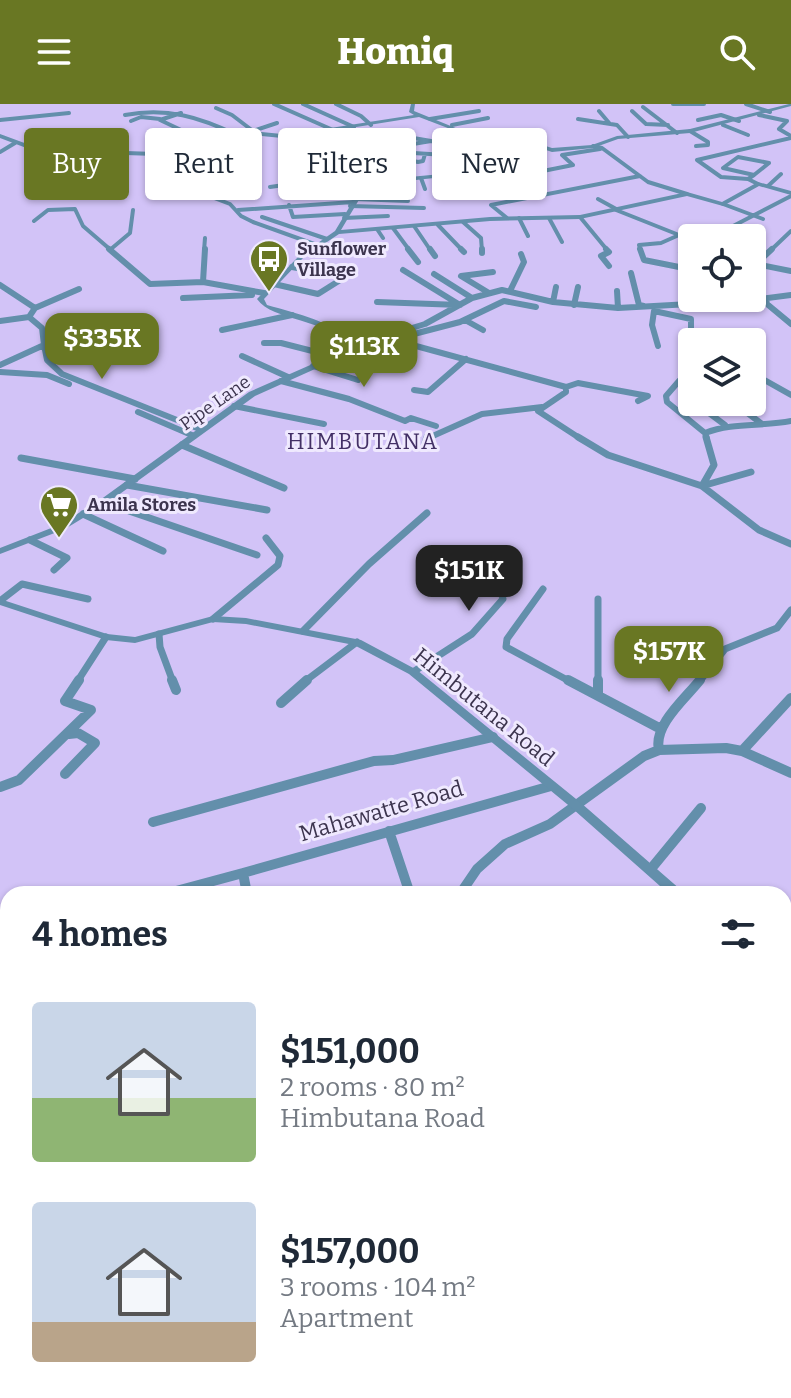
<!DOCTYPE html>
<meta charset="utf-8">
<style>
:root{--surface:#fff;--page:#f6f6f7;--text:#1f2937;--muted:#747a83;--accent:#697723}
body{margin:0;font-family:Bitter,serif;background:var(--page);color:var(--text);height:100vh;display:flex;flex-direction:column;font-size:30px;white-space:nowrap}
*{box-sizing:border-box;margin:0}
p{font-size:26px;color:var(--muted)}
.icon{flex:none;width:44px;height:44px;fill:none;stroke:currentColor;stroke-width:2;stroke-linecap:round;stroke-linejoin:round}
.map{position:relative;flex:1;overflow:hidden}
.panel{position:absolute;left:0px;top:782px;width:792px;height:512px;display:flex;flex-direction:column;background:var(--surface);border-radius:24px 24px 0 0;box-shadow:0 2px 6px #0004}
.panel>*{flex:none}
.guide{position:absolute;left:24px;top:24px;width:744px;height:72px;display:flex;gap:16px}
.controls{position:absolute;left:678px;top:120px;display:grid;gap:16px}
.controls a{display:grid;place-items:center;width:88px;height:88px;border-radius:8px;background:var(--surface);box-shadow:0 2px 6px #0004;font-size:40px}
.price{position:absolute;translate:-50% -68px;padding:0 18px;border-radius:16px;background:var(--accent);color:#fff;font-size:26px;line-height:52px;filter:drop-shadow(0 2px 4px #0008)}
.price::after{content:'';position:absolute;left:50%;top:48px;width:24px;height:18px;margin-left:-12px;background:inherit;clip-path:polygon(0 0,100% 0,50% 100%)}
.price.current{background:#222;color:#fff}
ul{padding:0;list-style:none}
li{display:flex;align-items:center;gap:24px;height:200px;padding:0 32px}
li span{display:grid;place-items:center;flex:none;width:224px;height:160px;border-radius:8px;color:#555}
li>.icon{margin-inline-start:auto}
span .icon{width:96px;height:96px;fill:#fffc;stroke-width:1}
li b{font-size:34px}
h2{display:flex;justify-content:space-between;align-items:center;height:96px;padding:0 32px;font-size:34px}
.tag{padding:0 28px;border-radius:8px;background:var(--surface);box-shadow:0 2px 6px #0004;font-size:28px;line-height:72px}
.tag.current{background:var(--accent);color:#fff}
header{display:flex;justify-content:space-between;align-items:center;height:104px;padding:0 32px;background:var(--accent);color:#fff;font-size:36px;font-weight:800}
.map>svg:first-child{display:block}
</style>
<header><svg class="icon" aria-label="menu" viewBox="0 0 24 24"><path d="M4 6h16M4 12h16M4 18h16"/></svg>Homiq<svg class="icon" aria-label="search" viewBox="0 0 24 24"><circle cx="10" cy="10" r="6"/><path d="M15 15l6 6"/></svg></header>
<div class="map">
<svg width="791" height="1294" viewBox="0 0 791 1294">
<rect width="100%" height="100%" fill="#d2c3f7"/>
<g fill="none" stroke-linecap="round" stroke-linejoin="round">
<path fill="#7d5bb8" fill-rule="evenodd" d="M 0,840 L 8,842 L 8,852 L 0,850 Z
M 8,866 L 8,885 L 4,893 L 0,894 L 0,876 L 4,867 Z"/>
<path stroke="#638fab" stroke-width="4" d="M 274,0 L 333,26
M 303,0 L 354,23
M 336,0 L 361,12 L 371,21
M 673,0 L 704,0
M 746,0 L 770,8
M 643,3 L 677,29
M 216,4 L 232,11 L 253,27 L 251,29
M 599,7 L 610,20
M 632,7 L 646,20 L 668,21
M 181,9 L 160,16 L 200,35 L 217,35
M 125,11 C 167,3 199,13 237,31
M 759,11 L 787,17 L 779,25 L 791,32
M 430,15 L 479,7
M 578,15 L 617,21 L 628,33
M 0,16 L 69,9
M 698,16 L 721,11 L 739,17
M 131,17 L 141,13 L 160,15
M 452,21 L 488,14
M 723,21 L 748,31
M 338,25 C 367,50 415,49 451,51
M 253,27 L 277,19
M 690,27 L 708,38 L 708,41 L 696,42
M 390,30 L 431,37
M 350,32 L 372,32 L 407,41 L 404,47
M 290,35 L 313,60 L 379,78
M 457,35 L 500,32
M 205,39 L 247,65 L 220,78
M 334,40 L 418,58 L 423,57 L 425,50
M 407,41 L 431,37 L 455,40
M 593,42 L 602,44 L 648,78 L 687,90
M 0,48 L 15,39
M 82,49 L 102,31
M 738,53 L 769,59 L 754,71 L 723,64 Z
M 73,68 L 95,49
M 528,70 L 573,61 L 562,51 L 600,45
M 53,72 L 74,49
M 435,73 L 456,93
M 421,74 L 425,85
M 748,75 L 754,71
M 758,80 L 748,75 L 721,73 L 697,56 L 791,34
M 768,82 L 781,70
M 270,83 L 298,79 L 329,65
M 193,86 L 230,100 L 241,112 L 253,118 L 317,141
M 301,88 L 364,83
M 355,95 L 408,97
M 598,95 L 618,106
M 723,100 L 763,115
M 289,101 L 293,113 L 345,110
M 350,102 L 424,104
M 238,106 L 353,98
M 616,106 L 679,131 L 661,139 L 639,141 L 641,147
M 262,113 L 327,135
M 580,113 L 608,147
M 344,114 L 388,112
M 507,114 L 491,101 L 640,72
M 519,114 L 528,132
M 549,114 L 562,138
M 34,117 L 48,106 L 75,105 L 83,122 L 112,147
M 463,118 L 481,134 L 482,147
M 438,121 L 463,147
M 414,122 L 431,147
M 393,124 L 410,147
M 377,125 L 383,134
M 710,134 L 791,92
M 111,145 L 130,129 L 133,106
M 204,147 L 205,134
M 685,147 L 692,143
M 770,147 L 791,127"/>
<path stroke="#638fab" stroke-width="6" d="M 109,145 L 150,180 L 203,178 L 264,189
M 408,145 L 418,158
M 430,145 L 435,152
M 461,145 L 464,148
M 482,145 L 482,149
M 606,145 L 609,148 L 601,152 L 609,162
M 640,145 L 644,156 L 689,165
M 772,145 L 756,160 L 791,167
M 681,149 L 689,145
M 631,169 L 639,201 L 644,202
M 434,170 L 472,194
M 203,178 L 205,145
M 274,180 L 318,190 L 345,173 L 292,163
M 0,181 L 35,204
M 510,187 L 524,158 L 521,150
M 617,187 L 618,204
M 489,189 L 461,172 L 493,168
M 183,194 L 252,191
M 766,195 L 767,200 L 791,220
M 377,198 L 460,201 L 403,166
M 553,198 L 556,183
M 574,201 L 578,183
M 465,216 L 483,226
M 0,217 L 29,213
M 222,226 L 292,211
M 404,229 L 414,230 L 460,218 L 504,197 L 536,203
M 383,233 L 566,283 L 566,288 L 538,307 L 581,335
M 264,239 L 281,239 L 336,253
M 44,241 L 42,224 L 29,213 L 35,204 L 79,185
M 353,242 L 425,220 L 472,194 L 502,186 L 553,198 L 618,204 L 744,197 L 791,191
M 658,242 L 652,221 L 654,207 L 691,215 L 691,228 L 721,236
M 242,252 L 288,273
M 0,261 L 44,241 L 47,256 L 62,270 L 202,326
M 313,262 L 358,276
M 0,268 L 47,271 L 69,280
M 752,269 L 791,291
M 281,277 L 349,295 L 405,317 L 411,314 L 436,322
M 679,277 L 666,292 L 667,298 L 705,329
M 566,283 L 578,279 L 648,292 L 638,297
M 414,286 L 428,288 L 466,255
M 733,298 L 762,320
M 234,302 L 324,320
M 138,308 L 194,332
M 725,321 L 705,306 L 730,298
M 426,335 L 482,310 L 542,303
M 707,335 L 705,329 C 733,318 762,323 791,317"/>
<path stroke="#638fab" stroke-width="7" d="M 578,333 L 608,351 L 702,382 L 759,426 L 791,440
M 425,339 L 427,333
M 182,341 L 284,384
M 21,354 L 135,375
M 127,381 L 267,406
M 702,382 L 714,361 L 706,333
M 702,382 L 751,368
M 103,398 L 257,451
M 83,410 L 163,447
M 30,436 L 67,454 L 54,466
M 543,485 L 507,535 L 506,543 L 571,578
M 598,495 L 598,578
M 0,497 L 22,480 L 88,495
M 213,515 L 278,461 L 280,452 L 266,434
M 303,527 L 369,460 L 427,409
M 159,530 L 160,543 L 173,578
M 413,568 L 472,530 L 503,495 L 502,491 L 480,479 L 498,458
M 77,578 L 106,533
M 304,578 L 357,538
M 699,578 L 725,545 L 777,524 L 791,506"/>
<path stroke="#638fab" stroke-width="10" d="M 172,576 L 176,586
M 568,576 L 661,625
M 598,576 L 598,590
M 281,599 L 307,576
M 659,646 L 726,644 L 742,647 L 791,669
M 742,647 L 791,594
M 65,670 L 95,639 L 78,629 L 69,630
M 0,683 L 19,676 L 91,606 L 65,597 L 79,576
M 153,718 L 374,657 L 393,656 L 493,633
M 389,727 L 410,790
M 650,766 L 701,704
M 165,790 L 243,769
M 247,790 L 243,769 L 551,682
M 460,790 L 477,765 L 505,740 L 550,720 L 644,652 L 659,646 C 653,621 686,594 700,576"/>
<path stroke="#638fab" stroke-width="12" d="M 0,1010 L 8,986
M 0,1168 L 8,1166
M 211,1286 L 213,1294
M 527,1286 L 544,1294
M 422,1294 L 424,1286"/>
<path fill="#638fab" fill-rule="evenodd" d="M 411,0 L 415,0 L 414,7 L 458,25 L 460,35 L 448,64 L 494,62 L 533,38 L 552,44 L 592,41 L 617,32 L 690,25 L 789,0 L 791,0 L 791,2 L 690,29 L 618,35 L 593,44 L 552,48 L 534,42 L 497,65 L 447,68 L 443,73 L 380,80 L 366,84 L 341,126 L 490,113 L 580,111 L 687,88 L 722,98 L 758,78 L 791,87 L 791,91 L 759,82 L 723,102 L 687,92 L 580,115 L 490,117 L 339,130 L 303,154 L 264,195 L 267,201 C 299,210 331,217 356,240 L 355,247 L 255,292 L 106,400 L 65,425 L 0,450 L 0,444 L 59,421 L 100,396 L 249,288 L 349,244 C 327,213 273,218 257,195 L 299,152 L 335,127 L 362,82 L 379,76 L 441,70 L 454,35 L 453,26 L 419,13 L 325,28 L 302,36 L 251,31 L 237,33 L 155,52 L 37,48 L 0,34 L 0,30 L 38,44 L 155,48 L 237,29 L 251,27 L 302,32 L 324,25 L 414,11 L 409,8 Z
M 0,495 L 107,530 L 135,533 L 213,512 L 246,514 L 361,536 L 417,566 L 581,699 L 681,786 L 683,790 L 669,790 L 573,705 L 409,570 L 354,541 L 246,520 L 213,518 L 135,539 L 106,536 L 0,501 Z
M 784,859 L 791,862 L 791,875 L 784,872 Z"/>
</g>
<defs>
<symbol id="bus-pin" viewBox="-11 -11 22 30"><path d="M0 17L-7.5 6A9.5 9.5 0 1 1 7.5 6Z" fill="#697723" stroke="#efe9fe"/><path d="M-5-6H5V4H4V6H2V4H-2V6H-4V4H-5ZM-3.5-4V0h7V-4ZM-3.5 1.2v1.5H-2V1.2ZM2 1.2v1.5H3.5V1.2Z" fill="#fff"/></symbol>
<symbol id="supermarket-pin" viewBox="-11 -11 22 30"><path d="M0 17L-7.5 6A9.5 9.5 0 1 1 7.5 6Z" fill="#697723" stroke="#efe9fe"/><path d="M-6-5.5h2.5l.6 2H6L4.5 2H-2.5L-4.4-4H-6ZM-1.5 3.2a1.3 1.3 0 1 0 .1 0ZM3 3.2a1.3 1.3 0 1 0 .1 0Z" fill="#fff"/></symbol>
</defs>
<g fill-rule="evenodd">
<use href="#bus-pin" x="247" y="133" width="44" height="60"/>
<use href="#supermarket-pin" x="37" y="379" width="44" height="60"/>
</g>
<g text-anchor="middle" dominant-baseline="central" stroke-width="6" stroke-linejoin="round" paint-order="stroke">
<g font-size="18" font-weight="bold" fill="#3c344e" stroke="#efe9fe" text-anchor="start">
<text x="297" y="145">Sunflower<tspan x="297" dy="21">Village</tspan></text>
<text x="87" y="401">Amila Stores</text>
</g>
<g font-size="18" fill="#3c344e" stroke="#efe9fe">
<text transform="translate(215 299) rotate(-35)">Pipe Lane</text>
</g>
<g font-size="22" letter-spacing="2" fill="#433066" stroke="#efe9fe">
<text x="363" y="337">HIMBUTANA</text>
</g>
<g font-size="22" fill="#3c344e" stroke="#efe9fe">
<text transform="translate(484 603) rotate(39)">Himbutana Road</text>
<text transform="translate(381 707) rotate(-16)">Mahawatte Road</text>
</g>
</g>
</svg>
<div class="controls">
<a><svg class="icon" aria-label="locate" viewBox="0 0 24 24"><circle cx="12" cy="12" r="6"/><path d="M12 2v4M12 18v4M2 12h4M18 12h4"/></svg></a>
<a><svg class="icon" aria-label="layers" viewBox="0 0 24 24"><path d="M12 4l9 5-9 5-9-5zM3 14l9 5 9-5"/></svg></a>
</div>
<b class="price" style="left:102px;top:277px">$335K</b>
<b class="price" style="left:364px;top:285px">$113K</b>
<b class="price current" style="left:469px;top:509px">$151K</b>
<b class="price" style="left:669px;top:590px">$157K</b>
<div class="guide">
<a class="tag current">Buy</a>
<a class="tag">Rent</a>
<a class="tag">Filters</a>
<a class="tag">New</a>
</div>
<section class="panel">
<h2>4 homes<svg class="icon" aria-label="filters" viewBox="0 0 24 24"><path d="M4 7h16M4 17h16"/><circle cx="9" cy="7" r="2"/><circle cx="15" cy="17" r="2"/></svg></h2>
<ul>
<li><span style="background:linear-gradient(#c9d6e8 60%,#8fb573 0)"><svg class="icon" aria-label="home" viewBox="0 0 24 24"><path d="M3 11l9-7 9 7M6 9v11h12V9"/></svg></span><div><b>$151,000</b><p>2 rooms · 80 m²</p><p>Himbutana Road</p></div></li>
<li><span style="background:linear-gradient(#c9d6e8 75%,#b9a48a 0)"><svg class="icon" aria-label="home" viewBox="0 0 24 24"><path d="M3 11l9-7 9 7M6 9v11h12V9"/></svg></span><div><b>$157,000</b><p>3 rooms · 104 m²</p><p>Apartment</p></div></li>
</ul>
</section>
</div>
